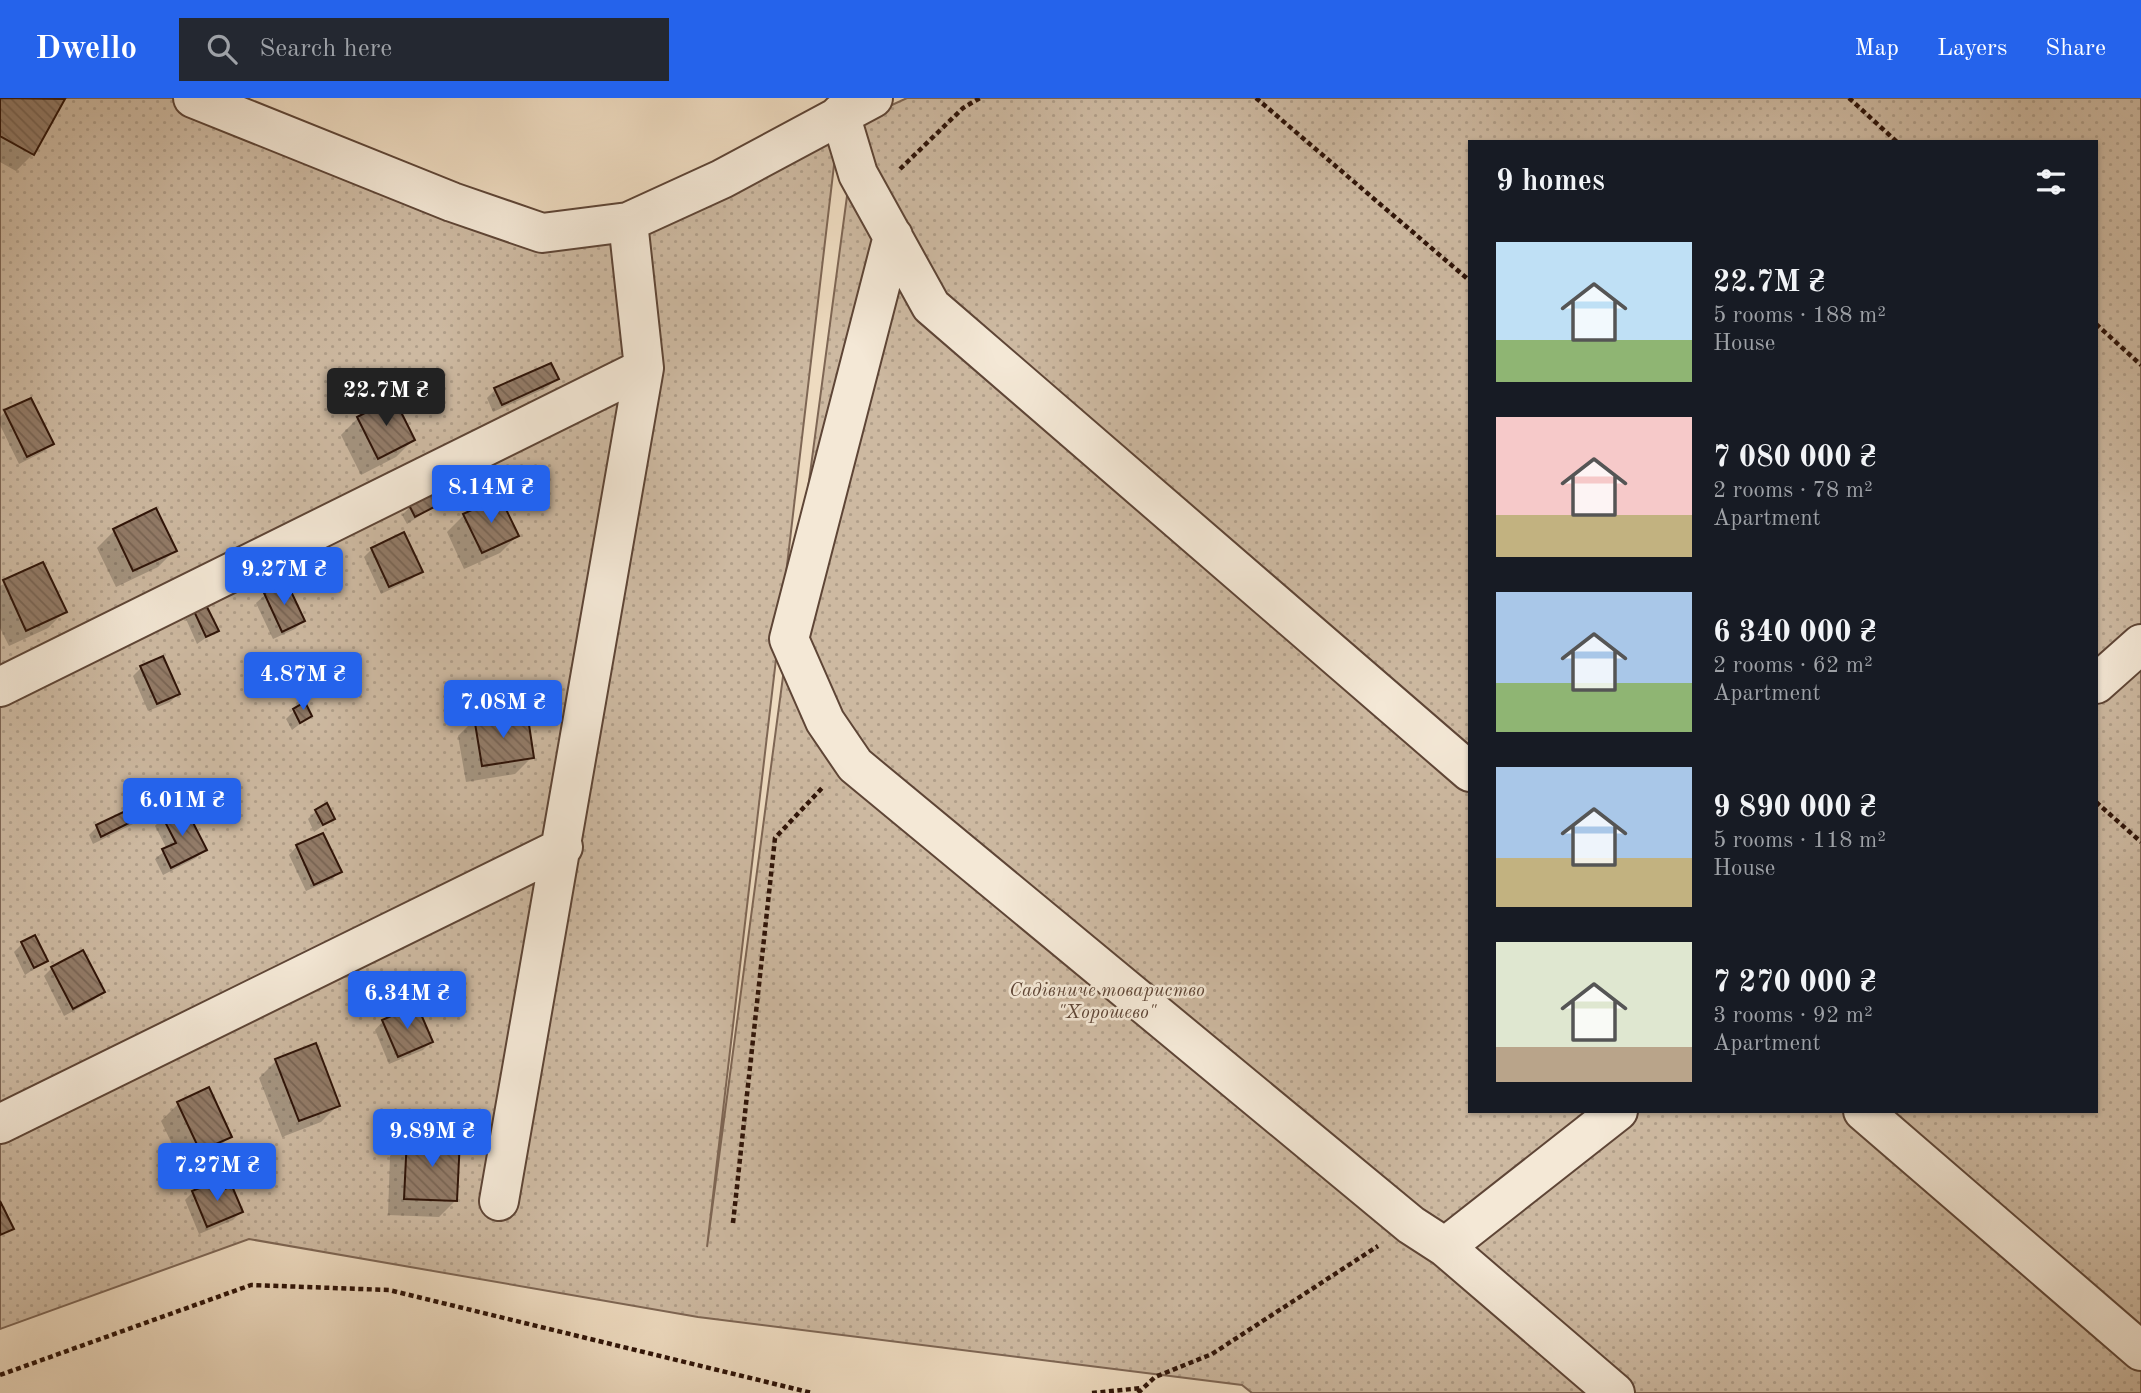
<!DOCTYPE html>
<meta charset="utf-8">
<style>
:root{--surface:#171b24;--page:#242831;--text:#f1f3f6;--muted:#9ea1a6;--accent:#2563eb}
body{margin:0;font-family:"Old Standard TT",serif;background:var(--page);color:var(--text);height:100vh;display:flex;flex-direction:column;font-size:26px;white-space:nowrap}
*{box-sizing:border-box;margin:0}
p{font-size:23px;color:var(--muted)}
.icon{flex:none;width:38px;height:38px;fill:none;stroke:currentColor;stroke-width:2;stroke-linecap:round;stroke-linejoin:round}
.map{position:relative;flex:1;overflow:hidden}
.side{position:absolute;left:1468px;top:42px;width:630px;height:973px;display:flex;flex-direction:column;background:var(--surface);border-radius:0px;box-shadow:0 2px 5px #0004}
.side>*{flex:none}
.price{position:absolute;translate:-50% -60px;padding:0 16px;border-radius:7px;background:var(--accent);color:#fff;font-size:23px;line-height:46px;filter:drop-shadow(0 2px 4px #0008)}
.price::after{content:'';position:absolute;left:50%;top:42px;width:21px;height:16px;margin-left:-10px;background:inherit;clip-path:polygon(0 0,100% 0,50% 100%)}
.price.current{background:#222;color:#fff}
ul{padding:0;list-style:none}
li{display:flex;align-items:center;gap:21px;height:175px;padding:0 28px}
li span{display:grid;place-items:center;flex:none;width:196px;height:140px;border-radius:0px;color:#555}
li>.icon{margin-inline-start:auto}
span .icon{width:84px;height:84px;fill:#fffc;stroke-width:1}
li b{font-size:30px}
h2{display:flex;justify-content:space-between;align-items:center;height:84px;padding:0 28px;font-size:30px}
header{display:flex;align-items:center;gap:42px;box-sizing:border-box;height:98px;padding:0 35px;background:var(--accent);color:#fff}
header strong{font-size:33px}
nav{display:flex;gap:38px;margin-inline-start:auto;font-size:24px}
.search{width:490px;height:63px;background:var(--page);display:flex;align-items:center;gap:18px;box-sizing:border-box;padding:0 24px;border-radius:0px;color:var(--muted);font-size:26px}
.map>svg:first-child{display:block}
</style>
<header>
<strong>Dwello</strong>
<div class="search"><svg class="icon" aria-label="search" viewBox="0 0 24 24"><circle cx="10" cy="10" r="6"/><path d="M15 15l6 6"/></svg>Search here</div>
<nav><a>Map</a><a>Layers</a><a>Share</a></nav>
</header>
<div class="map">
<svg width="2141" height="1295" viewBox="0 0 2141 1295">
<defs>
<pattern id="garden-dots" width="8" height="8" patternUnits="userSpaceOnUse" patternTransform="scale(1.75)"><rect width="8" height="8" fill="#cdb9a1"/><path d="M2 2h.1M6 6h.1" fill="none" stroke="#b09e89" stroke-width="1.8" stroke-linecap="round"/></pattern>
<pattern id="building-back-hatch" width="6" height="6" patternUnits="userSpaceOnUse" patternTransform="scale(1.75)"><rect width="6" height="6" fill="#927b68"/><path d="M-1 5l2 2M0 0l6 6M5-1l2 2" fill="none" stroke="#786454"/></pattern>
</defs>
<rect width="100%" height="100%" fill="#eedbc0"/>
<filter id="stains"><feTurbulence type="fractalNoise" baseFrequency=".00286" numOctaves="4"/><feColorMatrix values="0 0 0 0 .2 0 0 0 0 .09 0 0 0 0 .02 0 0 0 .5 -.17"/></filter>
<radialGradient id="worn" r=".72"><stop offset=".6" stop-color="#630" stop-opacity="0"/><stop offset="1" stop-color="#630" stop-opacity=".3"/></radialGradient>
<path fill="url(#garden-dots)" stroke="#7e6654" stroke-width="2" fill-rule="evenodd" d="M 0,0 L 199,0 L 542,135 L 628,124 L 840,16 L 707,1149 L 857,23 L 907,0 L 2141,0 L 2141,1295 L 1252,1295 L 1242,1287 L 698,1219 L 249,1141 L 0,1231 ZM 1470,44 L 2096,44 L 2096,1013 L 1470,1013 Z"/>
<path fill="#0003" d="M 0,0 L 63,2 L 33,56 L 16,73 L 0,64 Z
M 556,281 L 548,289 L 493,314 L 487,300 L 495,292 Z
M 5,314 L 52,346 L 43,354 L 19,366 L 0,327 L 0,319 Z
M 358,320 L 413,342 L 396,359 L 361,377 L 341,337 Z
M 436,407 L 407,426 L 402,417 L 410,409 Z
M 155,413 L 175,452 L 158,469 L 116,489 L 97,450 L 114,433 Z
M 464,417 L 517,438 L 500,455 L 464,471 L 447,434 Z
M 372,451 L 420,473 L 412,481 L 381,496 L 364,459 Z
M 42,466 L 65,513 L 48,530 L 9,548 L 0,530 L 0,488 Z
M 286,487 L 303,523 L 295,531 L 273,541 L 256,505 L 265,497 Z
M 194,513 L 217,532 L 197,546 L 186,521 Z
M 141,570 L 178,596 L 170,604 L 148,613 L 133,578 Z
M 294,613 L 310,618 L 292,632 L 286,621 Z
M 475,621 L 494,627 L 532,659 L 515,676 L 466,684 L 458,638 Z
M 137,709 L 141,718 L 133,726 L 93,746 L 89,737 L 97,729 Z
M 316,713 L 333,721 L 314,734 L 308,721 Z
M 163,719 L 204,752 L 196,760 L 163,777 L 155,761 L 167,751 L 155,728 Z
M 297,748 L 339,774 L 331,782 L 306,793 L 289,757 Z
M 22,846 L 46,863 L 25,877 L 14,854 Z
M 52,870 L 102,894 L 94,902 L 64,918 L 44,878 Z
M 383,923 L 431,944 L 423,952 L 389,966 L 375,932 Z
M 315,948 L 338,1007 L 321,1024 L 282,1039 L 259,980 L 276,963 Z
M 178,1006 L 230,1038 L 213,1055 L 183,1069 L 161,1023 Z
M 407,1041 L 456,1102 L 439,1119 L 388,1117 L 390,1058 Z
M 193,1094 L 219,1095 L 241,1114 L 233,1122 L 199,1136 L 185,1102 Z"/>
<path fill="url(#building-back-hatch)" stroke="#2e1308" stroke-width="2" d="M 0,0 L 65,1 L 34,57 L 0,38 Z
M 551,265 L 559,281 L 502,307 L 494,290 Z
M 31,300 L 54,346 L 27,359 L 4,312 Z
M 394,300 L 415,342 L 378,361 L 357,319 Z
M 432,396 L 438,407 L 415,419 L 409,407 Z
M 500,399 L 519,438 L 482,455 L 463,416 Z
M 156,410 L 177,453 L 133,473 L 113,431 Z
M 404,434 L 423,474 L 389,489 L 371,450 Z
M 43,464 L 67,514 L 26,533 L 3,482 Z
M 287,485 L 305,523 L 282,534 L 264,495 Z
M 205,505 L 219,533 L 206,539 L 193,511 Z
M 163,558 L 180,596 L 157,606 L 140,568 Z
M 305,604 L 312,618 L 300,625 L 293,611 Z
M 494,616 L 495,625 L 528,620 L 534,660 L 482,668 L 474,619 Z
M 327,705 L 335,721 L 323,727 L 315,712 Z
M 138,707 L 143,718 L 101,739 L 96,727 Z
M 184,707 L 207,752 L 171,770 L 162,751 L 176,745 L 162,718 Z
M 323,735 L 342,774 L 314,787 L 296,747 Z
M 35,837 L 48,863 L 34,870 L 21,844 Z
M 83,852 L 105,894 L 73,911 L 51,869 Z
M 417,907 L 433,944 L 398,959 L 382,922 Z
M 316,945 L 340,1008 L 299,1023 L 275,961 Z
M 209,989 L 232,1039 L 200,1053 L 177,1004 Z
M 407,1039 L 460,1041 L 457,1103 L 404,1101 Z
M 216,1083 L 220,1093 L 232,1088 L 243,1114 L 207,1129 L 192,1093 Z
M 0,1103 L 14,1131 L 0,1137 Z"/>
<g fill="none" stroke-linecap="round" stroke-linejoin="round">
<defs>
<path id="minor" d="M 193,0 L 452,104 L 542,135 L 628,124 L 722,81 L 873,0
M 840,16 L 858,76 L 931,208 L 1470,674
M 893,138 L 789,541 L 825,623 L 855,667 L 1411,1127 L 1445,1149 L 1615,1295
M 2096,586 L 2141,546
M 0,589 L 644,270
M 1863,1013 L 2141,1253
M 0,1026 L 563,749
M 499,1103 L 644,270 L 628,124
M 1445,1149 L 1618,1013"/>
</defs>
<use href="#minor" stroke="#5e4536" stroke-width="42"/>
<path stroke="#2e1308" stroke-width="4.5" stroke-dasharray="5 3.5" stroke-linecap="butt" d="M 1256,0 L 1470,183
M 1849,0 L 1897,44
M 900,71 L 963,10 L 980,0
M 2096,226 L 2141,267
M 2096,704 L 2141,744
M 733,1125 L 775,740 L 823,689
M 0,1277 L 251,1187 L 389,1192 L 812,1295
M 1092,1295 L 1142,1290
M 1138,1295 L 1155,1279 L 1212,1256 L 1378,1148"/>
<use href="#minor" stroke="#f4e8d6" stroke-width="38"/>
</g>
<g text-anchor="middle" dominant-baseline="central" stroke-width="5" stroke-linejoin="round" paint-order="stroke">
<g font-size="19" font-style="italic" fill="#5e4536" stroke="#f4e8d6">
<text x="1107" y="893">Садівниче товариство<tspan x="1107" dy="22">"Хорошево"</tspan></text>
</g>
</g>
<rect width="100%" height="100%" filter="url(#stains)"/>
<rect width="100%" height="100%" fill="url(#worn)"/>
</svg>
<b class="price current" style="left:386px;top:330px">22.7M ₴</b>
<b class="price" style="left:491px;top:427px">8.14M ₴</b>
<b class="price" style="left:284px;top:509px">9.27M ₴</b>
<b class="price" style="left:303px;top:614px">4.87M ₴</b>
<b class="price" style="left:503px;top:642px">7.08M ₴</b>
<b class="price" style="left:182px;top:740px">6.01M ₴</b>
<b class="price" style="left:407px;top:933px">6.34M ₴</b>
<b class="price" style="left:432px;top:1071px">9.89M ₴</b>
<b class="price" style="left:217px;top:1105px">7.27M ₴</b>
<section class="side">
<h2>9 homes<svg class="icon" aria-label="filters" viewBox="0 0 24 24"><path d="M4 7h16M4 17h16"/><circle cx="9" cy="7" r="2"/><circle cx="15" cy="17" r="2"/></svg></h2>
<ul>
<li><span style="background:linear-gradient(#bfe0f5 70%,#8fb573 0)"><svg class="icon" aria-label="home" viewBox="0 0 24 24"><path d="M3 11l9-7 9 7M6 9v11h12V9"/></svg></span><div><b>22.7M ₴</b><p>5 rooms · 188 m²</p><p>House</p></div></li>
<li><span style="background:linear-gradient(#f6c9c9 70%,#c2b280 0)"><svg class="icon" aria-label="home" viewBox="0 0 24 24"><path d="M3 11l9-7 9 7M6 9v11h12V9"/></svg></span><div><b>7 080 000 ₴</b><p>2 rooms · 78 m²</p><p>Apartment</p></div></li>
<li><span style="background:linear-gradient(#a9c7e8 65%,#8fb573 0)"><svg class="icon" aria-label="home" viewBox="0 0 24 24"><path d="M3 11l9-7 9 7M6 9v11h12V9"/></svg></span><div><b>6 340 000 ₴</b><p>2 rooms · 62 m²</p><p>Apartment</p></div></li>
<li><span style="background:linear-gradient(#a9c7e8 65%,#c2b280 0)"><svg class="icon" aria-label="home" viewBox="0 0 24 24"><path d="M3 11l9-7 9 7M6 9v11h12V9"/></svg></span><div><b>9 890 000 ₴</b><p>5 rooms · 118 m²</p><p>House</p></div></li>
<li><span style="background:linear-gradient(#dfe7d0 75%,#b9a48a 0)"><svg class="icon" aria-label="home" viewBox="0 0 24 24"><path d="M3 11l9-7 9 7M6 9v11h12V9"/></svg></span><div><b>7 270 000 ₴</b><p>3 rooms · 92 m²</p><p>Apartment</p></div></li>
</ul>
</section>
</div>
